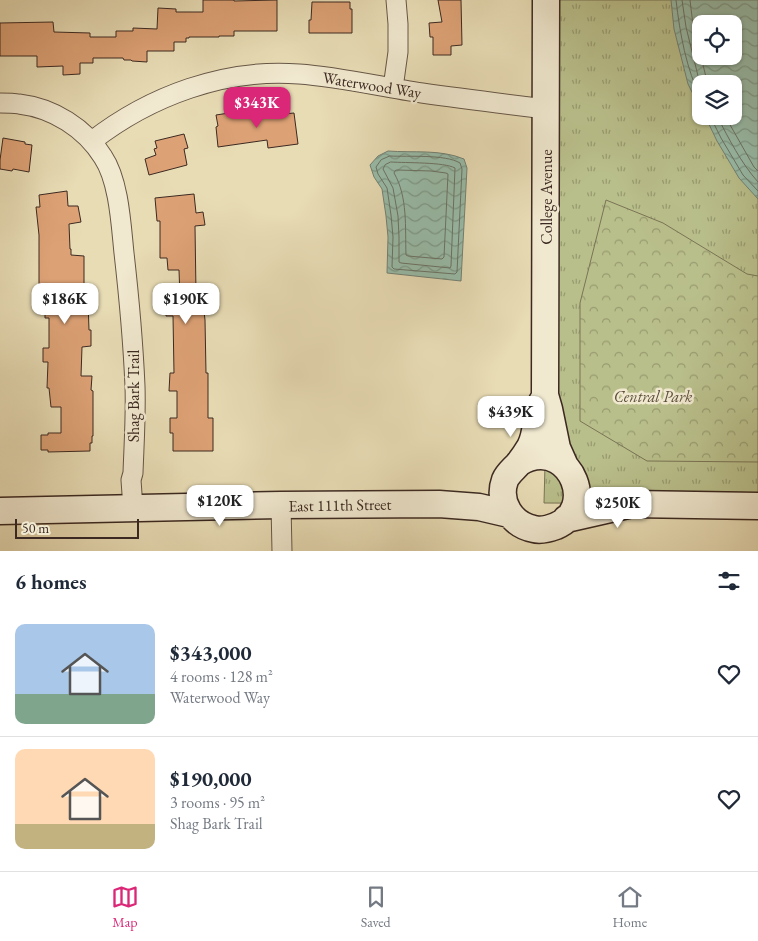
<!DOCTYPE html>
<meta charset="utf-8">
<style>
:root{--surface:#fff;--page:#f2f2f3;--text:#1f2937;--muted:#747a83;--line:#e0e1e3;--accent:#db2777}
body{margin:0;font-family:"EB Garamond",serif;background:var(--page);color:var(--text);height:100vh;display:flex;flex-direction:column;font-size:19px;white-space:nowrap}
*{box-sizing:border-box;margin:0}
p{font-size:16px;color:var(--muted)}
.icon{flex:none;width:28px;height:28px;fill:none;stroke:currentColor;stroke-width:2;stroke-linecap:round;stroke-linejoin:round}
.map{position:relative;height:551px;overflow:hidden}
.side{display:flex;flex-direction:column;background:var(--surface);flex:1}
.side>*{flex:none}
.fabs{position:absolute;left:692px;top:15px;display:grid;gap:10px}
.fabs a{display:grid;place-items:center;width:50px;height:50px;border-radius:10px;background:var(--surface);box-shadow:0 1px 4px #0004;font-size:25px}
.scale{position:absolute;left:15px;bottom:12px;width:124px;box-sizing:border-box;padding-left:5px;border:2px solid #3c2921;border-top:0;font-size:14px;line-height:18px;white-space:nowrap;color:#3c2921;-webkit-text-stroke:4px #f0e8cf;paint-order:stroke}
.price{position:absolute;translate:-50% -42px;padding:0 11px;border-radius:10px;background:#fff;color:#222;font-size:16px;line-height:32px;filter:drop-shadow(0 1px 2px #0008)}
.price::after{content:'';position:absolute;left:50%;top:30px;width:15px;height:11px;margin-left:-8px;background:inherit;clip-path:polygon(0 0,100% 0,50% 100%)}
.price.on{background:var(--accent);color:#fff}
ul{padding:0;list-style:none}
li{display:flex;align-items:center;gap:15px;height:125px;padding:0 15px}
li+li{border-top:1px solid var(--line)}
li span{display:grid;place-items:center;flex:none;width:140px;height:100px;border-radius:10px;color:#555}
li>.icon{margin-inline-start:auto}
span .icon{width:60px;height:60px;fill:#fffc;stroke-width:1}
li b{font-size:21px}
h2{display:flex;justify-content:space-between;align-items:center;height:60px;padding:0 15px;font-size:21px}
.tabs{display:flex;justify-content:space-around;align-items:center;height:70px;border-top:1px solid var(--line);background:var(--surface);font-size:14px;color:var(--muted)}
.tabs a{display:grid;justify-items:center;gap:2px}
.tabs .on{color:var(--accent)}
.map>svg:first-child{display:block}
</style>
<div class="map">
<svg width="758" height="551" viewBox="0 0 758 551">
<defs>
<pattern id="grass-tufts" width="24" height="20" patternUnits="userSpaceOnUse" patternTransform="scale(1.25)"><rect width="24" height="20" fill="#b9bf8b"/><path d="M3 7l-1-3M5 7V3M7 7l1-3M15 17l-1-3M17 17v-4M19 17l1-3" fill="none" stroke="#989b71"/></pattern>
<pattern id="forest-crowns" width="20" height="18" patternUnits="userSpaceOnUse" patternTransform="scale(1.25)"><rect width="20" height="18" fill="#b9bf8b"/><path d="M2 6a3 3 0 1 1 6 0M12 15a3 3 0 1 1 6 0" fill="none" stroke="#989b71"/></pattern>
<pattern id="water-waves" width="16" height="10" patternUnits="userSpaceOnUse" patternTransform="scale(1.25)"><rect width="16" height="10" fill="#98bca9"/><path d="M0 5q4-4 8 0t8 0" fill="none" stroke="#7d9989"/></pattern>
</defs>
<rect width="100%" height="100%" fill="#e8dcb5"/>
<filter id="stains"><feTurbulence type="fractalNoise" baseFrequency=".004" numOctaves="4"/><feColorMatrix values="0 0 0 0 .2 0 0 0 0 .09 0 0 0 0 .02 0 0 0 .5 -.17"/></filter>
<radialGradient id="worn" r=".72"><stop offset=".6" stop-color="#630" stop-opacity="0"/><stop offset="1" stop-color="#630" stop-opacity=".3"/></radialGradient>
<path fill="url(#grass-tufts)" stroke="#7a7456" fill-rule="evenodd" d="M 557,0 L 758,0 L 758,504 L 544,503 ZM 701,24 L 734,24 L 734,56 L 701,56 ZM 701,84 L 734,84 L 734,116 L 701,116 Z"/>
<path fill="url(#forest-crowns)" stroke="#7a7456" d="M 606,200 L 663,223 L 747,274 L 758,276 L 758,462 L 647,461 L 580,421 L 580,303 Z"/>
<path fill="url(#water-waves)" stroke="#738173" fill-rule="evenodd" d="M 671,0 L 758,0 L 758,199 L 739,178 L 717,141 L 705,116 L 734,116 L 734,84 L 701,84 L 701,110 L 688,84 L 674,29 ZM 701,24 L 734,24 L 734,56 L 701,56 Z
M 388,151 C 413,153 440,149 464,159 L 467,168 L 461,281 L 387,273 L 388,237 L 386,216 L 382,189 L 374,177 L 370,165 L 378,156 Z"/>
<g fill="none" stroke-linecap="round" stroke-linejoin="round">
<path stroke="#6a7265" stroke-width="1" d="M 676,0 C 680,34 686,68 701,99
M 682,0 L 686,27 L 699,80 L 701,85
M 690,0 L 693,25 L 706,77 L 709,84
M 710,116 L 721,138 L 743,175 L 758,191
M 717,116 C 729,139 741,163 758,182
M 725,116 L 754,167 L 758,171
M 390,156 C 408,157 445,154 460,163 L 462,169 L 457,272 L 455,274 L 394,269 L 392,267 L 393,237 L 391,215 L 387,188 L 378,174 L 376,167 L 381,160 Z
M 391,162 C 406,163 444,162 455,168 L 451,266 L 450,268 L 401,263 L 399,262 L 399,237 L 398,216 L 393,188 L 383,169 L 385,165 Z
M 397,170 L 431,171 L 446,173 L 448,174 L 444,257 L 442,259 L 408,256 L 406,255 C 405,228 408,197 394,173 L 395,171 Z"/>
</g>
<path fill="#dca175" stroke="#3c2921" d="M 203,0 L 234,0 L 234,1 L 277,0 L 277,31 L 234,31 L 234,36 L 219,36 L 219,37 L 189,37 L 189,38 L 186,38 L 186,42 L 174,42 L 174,51 L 147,51 L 147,62 L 132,61 L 131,60 L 124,60 L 123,58 L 93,58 L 93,63 L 80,63 L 80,74 L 63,75 L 63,66 L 37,67 L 37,56 L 0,56 L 0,23 L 53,22 L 54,32 L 90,33 L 90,37 L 116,37 L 116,31 L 133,31 L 133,28 L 157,29 L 158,8 L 176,9 L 176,12 L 203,12 Z
M 438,0 L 461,0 L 462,45 L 451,46 L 451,55 L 433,55 L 433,37 L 430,37 L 429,23 L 442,22 Z
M 312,2 L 350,2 L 350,9 L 352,9 L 352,33 L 309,33 L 309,20 L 311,20 Z
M 284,112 L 284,114 L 294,113 L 298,144 L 268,148 L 267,140 L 218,147 L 216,127 L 218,126 L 216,115 L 229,113 L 229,115 L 240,113 L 241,116 Z
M 184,134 L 188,148 L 184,149 L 187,165 L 149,175 L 145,159 L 156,155 L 154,149 L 157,148 L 155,141 Z
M 3,138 L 25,142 L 25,144 L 32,145 L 29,172 L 13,169 L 12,171 L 0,169 L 0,160 Z
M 67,191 L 68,206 L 78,206 L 81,222 L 69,224 L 70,249 L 71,249 L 71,255 L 84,256 L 84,301 L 88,301 L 89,330 L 91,330 L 91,346 L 82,347 L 81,376 L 92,376 L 91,390 L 93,391 L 93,436 L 92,436 L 92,443 L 90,443 L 90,451 L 48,452 L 48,450 L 41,450 L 41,435 L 48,435 L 48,433 L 61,433 L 61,407 L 51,407 L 49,388 L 47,388 L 48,362 L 43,362 L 43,348 L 49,348 L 49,318 L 45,318 L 45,300 L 38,300 L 39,285 L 39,235 L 36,207 L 40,207 L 39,195 Z
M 194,194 L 196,213 L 203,212 L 205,225 L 195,226 L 196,293 L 202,293 L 205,320 L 206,373 L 208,373 L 208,418 L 213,418 L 213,451 L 173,451 L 173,433 L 170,433 L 170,418 L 177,418 L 177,391 L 169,391 L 170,373 L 174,373 L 173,316 L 166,316 L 166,298 L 180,298 L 179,270 L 168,270 L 167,258 L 160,258 L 160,221 L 157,221 L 155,198 Z"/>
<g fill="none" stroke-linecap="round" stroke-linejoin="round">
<defs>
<path id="street" d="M 393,88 L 398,52 L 398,24 L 396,0
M 0,103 C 6,103 13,103 19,104 C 53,108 85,128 103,157 C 119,181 121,224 124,253 C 129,297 133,341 135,386 C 136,415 134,444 133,473 L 131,480 L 133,508
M 92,141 C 150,96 225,68 299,74 C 341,77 381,87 422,93 C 464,99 505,104 546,109
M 281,505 L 282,551"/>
<path id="secondary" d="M 546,0 L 545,395 L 549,409 L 557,448 L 565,466
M 519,463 C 522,461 526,459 529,458 C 572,444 597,509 556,526 C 548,529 541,531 534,529 C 512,525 497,502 505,480 C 508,473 514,469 519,463 C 523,458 527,452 530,447 C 537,433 535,424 538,410 C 539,407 541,403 543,400
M 0,511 L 281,505 L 439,504 L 479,507 L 509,514
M 566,519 L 632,504 L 758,506"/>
</defs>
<use href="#street" stroke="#675646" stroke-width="21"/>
<use href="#secondary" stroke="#3c2921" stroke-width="29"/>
<use href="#street" stroke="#f0e8cf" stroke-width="19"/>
<use href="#secondary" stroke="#f0e8cf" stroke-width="26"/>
</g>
<g text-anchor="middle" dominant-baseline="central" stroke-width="5" stroke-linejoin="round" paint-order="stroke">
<g font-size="16" fill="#3c2921" stroke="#f0e8cf">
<text transform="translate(372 85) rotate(9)">Waterwood Way</text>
<text transform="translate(546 197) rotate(-90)">College Avenue</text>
<text transform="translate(133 396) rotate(-90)">Shag Bark Trail</text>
<text transform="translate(340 505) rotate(-1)">East 111th Street</text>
</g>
<g font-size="16" font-style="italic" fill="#5b4e3c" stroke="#f0e8cf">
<text x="653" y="396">Central Park</text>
</g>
</g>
<rect width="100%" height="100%" filter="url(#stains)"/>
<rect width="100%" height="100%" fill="url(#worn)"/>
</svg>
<div class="fabs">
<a><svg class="icon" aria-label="locate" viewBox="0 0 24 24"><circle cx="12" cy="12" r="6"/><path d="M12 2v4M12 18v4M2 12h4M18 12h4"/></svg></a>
<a><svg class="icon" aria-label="layers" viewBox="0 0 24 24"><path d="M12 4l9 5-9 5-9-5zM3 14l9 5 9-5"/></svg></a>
</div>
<div class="scale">50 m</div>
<b class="price on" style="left:257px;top:129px">$343K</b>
<b class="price" style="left:65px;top:325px">$186K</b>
<b class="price" style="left:186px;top:325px">$190K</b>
<b class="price" style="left:511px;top:438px">$439K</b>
<b class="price" style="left:220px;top:527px">$120K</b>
<b class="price" style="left:618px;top:529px">$250K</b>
</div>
<section class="side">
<h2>6 homes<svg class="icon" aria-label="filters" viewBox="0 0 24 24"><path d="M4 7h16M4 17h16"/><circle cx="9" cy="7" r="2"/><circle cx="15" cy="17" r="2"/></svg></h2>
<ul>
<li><span style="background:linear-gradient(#a9c7e8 70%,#7fa58c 0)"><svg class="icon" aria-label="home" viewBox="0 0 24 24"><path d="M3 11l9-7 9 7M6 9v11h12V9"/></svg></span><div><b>$343,000</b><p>4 rooms · 128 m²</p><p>Waterwood Way</p></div><svg class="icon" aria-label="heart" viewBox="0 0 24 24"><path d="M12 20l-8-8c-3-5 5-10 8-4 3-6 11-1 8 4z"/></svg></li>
<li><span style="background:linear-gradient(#ffd9b3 75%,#c2b280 0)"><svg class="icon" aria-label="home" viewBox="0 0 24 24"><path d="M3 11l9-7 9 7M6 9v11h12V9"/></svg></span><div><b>$190,000</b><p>3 rooms · 95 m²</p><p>Shag Bark Trail</p></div><svg class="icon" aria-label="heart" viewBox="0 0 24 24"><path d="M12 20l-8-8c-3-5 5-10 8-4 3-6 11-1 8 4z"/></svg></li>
</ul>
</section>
<nav class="tabs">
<a class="on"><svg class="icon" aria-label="map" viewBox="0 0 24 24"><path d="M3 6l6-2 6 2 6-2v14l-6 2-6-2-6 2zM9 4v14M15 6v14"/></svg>Map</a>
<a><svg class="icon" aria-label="saved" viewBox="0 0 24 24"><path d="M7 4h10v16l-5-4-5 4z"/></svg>Saved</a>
<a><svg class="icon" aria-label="home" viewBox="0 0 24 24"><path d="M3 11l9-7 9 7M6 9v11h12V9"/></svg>Home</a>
</nav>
